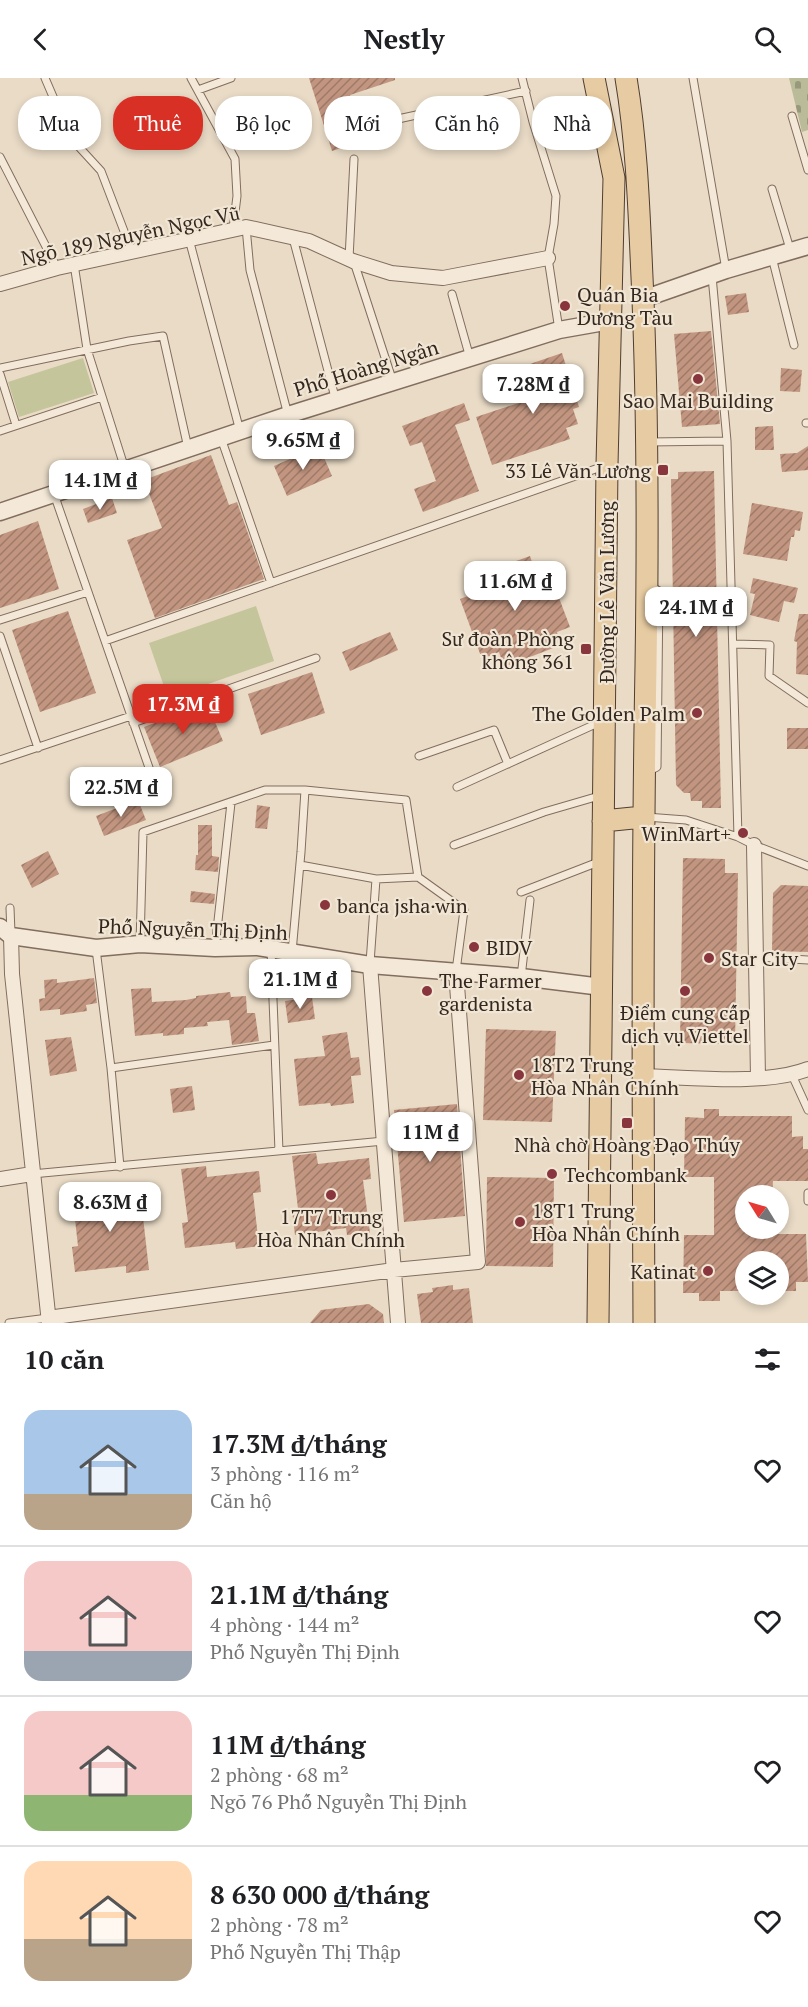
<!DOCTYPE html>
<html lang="vi">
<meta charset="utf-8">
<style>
:root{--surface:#fff;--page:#f2f2f2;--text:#202124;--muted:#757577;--line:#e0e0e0;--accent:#d93025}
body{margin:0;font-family:"PT Serif",serif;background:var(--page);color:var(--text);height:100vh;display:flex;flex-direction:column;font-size:22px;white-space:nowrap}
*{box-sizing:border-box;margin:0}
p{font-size:20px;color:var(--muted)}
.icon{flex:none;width:33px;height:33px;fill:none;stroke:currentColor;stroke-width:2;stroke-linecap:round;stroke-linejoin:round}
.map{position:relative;height:1245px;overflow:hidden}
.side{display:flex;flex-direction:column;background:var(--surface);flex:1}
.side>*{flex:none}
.banner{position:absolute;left:18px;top:18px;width:772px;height:54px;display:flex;gap:12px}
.needle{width:39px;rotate:307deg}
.fabs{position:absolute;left:735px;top:1107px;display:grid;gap:12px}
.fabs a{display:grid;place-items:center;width:54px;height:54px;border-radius:50%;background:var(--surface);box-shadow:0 3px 9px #0003;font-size:30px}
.price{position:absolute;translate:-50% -51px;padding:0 14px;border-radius:12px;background:#fff;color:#222;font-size:20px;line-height:39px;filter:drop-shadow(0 2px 3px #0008)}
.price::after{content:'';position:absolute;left:50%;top:36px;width:18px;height:14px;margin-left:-9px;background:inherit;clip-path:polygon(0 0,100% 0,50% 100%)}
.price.active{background:var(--accent);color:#fff}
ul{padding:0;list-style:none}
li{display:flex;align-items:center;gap:18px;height:150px;padding:0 24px}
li+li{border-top:2px solid var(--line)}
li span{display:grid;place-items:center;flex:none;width:168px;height:120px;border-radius:18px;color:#555}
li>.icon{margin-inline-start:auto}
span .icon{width:72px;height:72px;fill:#fffc;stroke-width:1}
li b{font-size:26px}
h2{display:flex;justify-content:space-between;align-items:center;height:72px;padding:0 24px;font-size:26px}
.chip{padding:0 21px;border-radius:24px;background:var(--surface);box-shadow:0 3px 9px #0003;font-size:21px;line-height:54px}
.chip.active{background:var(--accent);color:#fff}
header{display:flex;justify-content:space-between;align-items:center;height:78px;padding:0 24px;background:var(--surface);font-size:27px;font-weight:800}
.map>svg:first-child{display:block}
</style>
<header><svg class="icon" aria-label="back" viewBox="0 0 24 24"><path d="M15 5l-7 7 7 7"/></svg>Nestly<svg class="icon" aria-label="search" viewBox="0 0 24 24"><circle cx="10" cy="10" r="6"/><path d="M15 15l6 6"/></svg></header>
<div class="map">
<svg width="808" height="1245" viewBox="0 0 808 1245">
<defs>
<pattern id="cemetery-stones" width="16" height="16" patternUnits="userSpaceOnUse" patternTransform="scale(1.5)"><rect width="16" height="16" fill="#babb99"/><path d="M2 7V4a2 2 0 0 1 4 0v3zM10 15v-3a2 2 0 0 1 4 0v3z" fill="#98987c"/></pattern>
<pattern id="building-hatch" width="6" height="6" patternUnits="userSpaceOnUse" patternTransform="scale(1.5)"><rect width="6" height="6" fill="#c29580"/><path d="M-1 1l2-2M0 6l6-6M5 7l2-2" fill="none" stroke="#9e7a68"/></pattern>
</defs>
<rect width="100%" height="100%" fill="#e9dbc6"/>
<path fill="#c4c59b" d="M 83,280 L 94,315 L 19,339 L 8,304 Z
M 256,528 L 274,583 L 168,620 L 149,565 Z"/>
<path fill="url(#cemetery-stones)" d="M 789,0 L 808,0 L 808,52 L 802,54 Z"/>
<path fill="url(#building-hatch)" d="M 309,0 L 395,0 L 395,2 L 350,17 L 365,62 L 332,73 Z
M 746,215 L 749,234 L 728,237 L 725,218 Z
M 711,253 L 720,346 L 682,349 L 674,256 Z
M 562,275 L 579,329 L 573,331 L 578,346 L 566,350 L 570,361 L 492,387 L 476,339 L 540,318 L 530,286 Z
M 781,290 L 802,292 L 800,314 L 780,313 Z
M 464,325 L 470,342 L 455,347 L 479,413 L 423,434 L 414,411 L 436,403 L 422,364 L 410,368 L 402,348 Z
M 773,348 L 774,372 L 755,372 L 755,349 Z
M 319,368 L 332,398 L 287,418 L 274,388 Z
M 808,368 L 808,392 L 782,394 L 780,376 L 797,375 Z
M 211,377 L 229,427 L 237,424 L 264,501 L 155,540 L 127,462 L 162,450 L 144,402 Z
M 714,393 L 721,730 L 702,730 L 702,723 L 691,723 L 690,715 L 684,715 L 676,707 L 671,401 L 678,401 L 678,394 Z
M 112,420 L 117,435 L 88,445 L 83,431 Z
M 752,425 L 803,434 L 800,453 L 795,452 L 794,459 L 791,459 L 787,483 L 743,476 Z
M 38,443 L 59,511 L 0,530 L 0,457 Z
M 530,478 L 535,493 L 547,488 L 570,549 L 557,554 L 561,567 L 504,589 L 499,574 L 482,581 L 460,521 L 476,515 L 470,500 Z
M 753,500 L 798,510 L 794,525 L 784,523 L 779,544 L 750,537 L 755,516 L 750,515 Z
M 68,533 L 96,615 L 40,634 L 12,552 Z
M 799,536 L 808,536 L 808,597 L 796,596 L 797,564 L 794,563 Z
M 390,554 L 398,572 L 350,593 L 342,574 Z
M 312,594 L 325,635 L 261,657 L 248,616 Z
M 207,625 L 223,663 L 160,689 L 144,649 Z
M 787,650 L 808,650 L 808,671 L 787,671 Z
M 138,722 L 146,742 L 104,758 L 96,738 Z
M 257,727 L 270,729 L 267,751 L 255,750 Z
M 198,747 L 212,747 L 212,778 L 219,779 L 218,794 L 195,792 L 196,777 L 198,777 Z
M 48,773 L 59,796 L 32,810 L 21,787 Z
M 683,780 L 725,781 L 725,795 L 738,795 L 735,966 L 680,965 Z
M 781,807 L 808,808 L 808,874 L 772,873 L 773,815 Z
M 191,813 L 215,816 L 214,826 L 190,824 Z
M 94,900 L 97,925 L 86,927 L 87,933 L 60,937 L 60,931 L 40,933 L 39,921 L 45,920 L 44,902 L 57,901 L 57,905 Z
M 151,910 L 152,924 L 186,922 L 196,920 L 196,918 L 230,914 L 231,919 L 246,918 L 247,935 L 255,935 L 259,963 L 232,967 L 229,942 L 207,944 L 208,948 L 184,950 L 184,956 L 163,958 L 163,955 L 135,958 L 131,911 Z
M 312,919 L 315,941 L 288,945 L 285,923 Z
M 486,951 L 556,953 L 552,1044 L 483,1042 Z
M 347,954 L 351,980 L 359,979 L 361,997 L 351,998 L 354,1025 L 331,1028 L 330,1025 L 299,1028 L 294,981 L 325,978 L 322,958 Z
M 71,959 L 77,993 L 50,998 L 45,962 Z
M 192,1008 L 195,1032 L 173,1035 L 170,1011 Z
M 457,1026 L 465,1138 L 404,1144 L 394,1032 Z
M 704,1031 L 719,1031 L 719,1038 L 792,1038 L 792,1059 L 803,1058 L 803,1071 L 808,1071 L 808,1103 L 773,1103 L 772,1118 L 746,1118 L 746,1150 L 772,1150 L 772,1156 L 806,1156 L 808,1204 L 796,1204 L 796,1213 L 778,1213 L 778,1184 L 746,1184 L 746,1213 L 720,1213 L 720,1223 L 699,1223 L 699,1215 L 683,1215 L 684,1157 L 714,1157 L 714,1099 L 684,1099 L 685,1039 L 704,1040 Z
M 316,1075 L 318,1086 L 369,1080 L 371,1101 L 363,1102 L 370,1155 L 347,1157 L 346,1150 L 295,1157 L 292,1132 L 298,1131 L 292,1078 Z
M 206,1088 L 207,1099 L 259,1093 L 261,1114 L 253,1115 L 259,1168 L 236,1171 L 235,1164 L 185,1170 L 182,1145 L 188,1144 L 181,1091 Z
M 487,1099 L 554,1100 L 553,1189 L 486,1188 Z
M 96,1112 L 98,1123 L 149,1117 L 151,1138 L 143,1139 L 149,1192 L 126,1195 L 126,1188 L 75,1194 L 72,1169 L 78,1168 L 72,1115 Z
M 453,1207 L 453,1212 L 469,1210 L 473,1245 L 421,1245 L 417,1216 L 433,1214 L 432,1210 Z
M 369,1226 L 383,1236 L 384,1245 L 310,1245 L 321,1232 Z"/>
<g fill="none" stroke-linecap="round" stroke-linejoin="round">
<defs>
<path id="service" d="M 45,0 L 54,21 L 58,41 L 68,57 L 101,93 L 132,174
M 191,0 L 235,81 L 237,118 L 233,151
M 522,0 L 533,44 L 556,118 L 554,146 L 548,180 L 559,252
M 693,0 L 726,192
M 198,12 L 231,0
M 792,38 L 808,92
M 398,41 L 526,13
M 0,79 L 57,190
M 772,111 L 790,171
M 246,149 L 250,192 L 288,337
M 293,160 L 336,323
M 189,161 L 240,353
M 772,179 L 794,267
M 349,181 L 354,81
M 354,184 L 393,304
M 74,186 L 87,271 L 125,391
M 712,198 L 727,363 L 738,759
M 452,216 L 470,280
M 0,290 L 129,263 L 163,258 L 188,370
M 0,296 L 16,347
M 806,345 L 808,345
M 0,353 L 102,319
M 221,360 L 271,505
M 648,364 L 727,363
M 54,416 L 154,704
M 0,542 L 88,514
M 0,558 L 38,670
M 105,563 L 604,388
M 733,566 L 770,567 L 769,598 L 808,625
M 133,645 L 316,580
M 419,678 L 494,652 L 508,686
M 0,682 L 131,638
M 649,693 L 657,689 L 659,513 L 652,509
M 457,709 L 600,644
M 646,739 L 686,742 L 738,759 L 754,767 L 808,788
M 454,767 L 544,734 L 599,718
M 300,787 L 376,801
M 418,799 L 464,832 L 456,893
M 521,814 L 601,783
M 10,830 L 11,855
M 140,866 L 143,754 L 265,712 L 305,712 L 406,722 L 418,799
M 215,870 L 231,725
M 96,871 L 111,990 L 120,1089
M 271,871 L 279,1073
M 292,874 L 301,774 L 305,712
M 756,879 L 808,882
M 370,885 L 376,801 L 418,799
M 521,899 L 530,822
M 111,990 L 274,967
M 792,997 L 808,1032
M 32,1096 L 384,1063
M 808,1115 L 808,1123
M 9,1245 L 48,1240"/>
<path id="minor" d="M 0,206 L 57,190 L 246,149 L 309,163 L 353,183 L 391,195 L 443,200 L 548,180
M 754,767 L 758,1000
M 11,858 L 12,896 L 49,1245
M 370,887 L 398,1245
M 642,998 C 690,999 765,1008 808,991
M 0,1101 L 32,1096
M 48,1240 L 394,1192 L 478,1184 L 456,894"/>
<path id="tertiary" d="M 643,221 L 726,192 L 808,168
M 0,434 L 288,337 L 559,252 L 610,243
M 0,849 L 11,858 L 96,870 L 140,866 L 215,870 L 258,869 L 370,887 L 521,899 L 602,909"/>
<path id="primary" d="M 594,0 L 614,100 L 607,387 L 598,1245
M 626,0 C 637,66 639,133 642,199 C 648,329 648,458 646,588 C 642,807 643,1026 644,1245
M 603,743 L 643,739"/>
</defs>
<use href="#service" stroke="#826d5e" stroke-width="9"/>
<use href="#minor" stroke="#826d5e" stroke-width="16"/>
<use href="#tertiary" stroke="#826d5e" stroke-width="19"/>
<use href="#primary" stroke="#503d31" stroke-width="23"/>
<use href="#service" stroke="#f4e9d8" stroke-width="7"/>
<use href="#minor" stroke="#f4e9d8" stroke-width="14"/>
<use href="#tertiary" stroke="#f4e9d8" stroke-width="16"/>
<use href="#primary" stroke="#e7cba2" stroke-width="21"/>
</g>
<g fill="#89353d" stroke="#f1e6d4" stroke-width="2">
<circle cx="565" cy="228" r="6"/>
<circle cx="698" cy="301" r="6"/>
<rect x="657" y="386" width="12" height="12" rx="3"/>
<rect x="580" y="565" width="12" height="12" rx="3"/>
<circle cx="697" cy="635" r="6"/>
<circle cx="743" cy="755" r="6"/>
<circle cx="325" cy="827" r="6"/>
<circle cx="474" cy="869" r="6"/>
<circle cx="709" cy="880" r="6"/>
<circle cx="427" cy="913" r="6"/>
<circle cx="685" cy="913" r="6"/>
<circle cx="519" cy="997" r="6"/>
<rect x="621" y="1039" width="12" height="12" rx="3"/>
<circle cx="552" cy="1096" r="6"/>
<circle cx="331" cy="1117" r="6"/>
<circle cx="520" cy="1144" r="6"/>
<circle cx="708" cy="1193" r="6"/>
</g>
<g text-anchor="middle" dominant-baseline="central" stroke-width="4.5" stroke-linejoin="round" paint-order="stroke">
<g font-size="20" fill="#342720" stroke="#f1e6d4">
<text transform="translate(130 157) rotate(-12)">Ngõ 189 Nguyễn Ngọc Vũ</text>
<text transform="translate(366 290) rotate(-17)">Phố Hoàng Ngân</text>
<text transform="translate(606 514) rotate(-90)">Đường Lê Văn Lương</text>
<text transform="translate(193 851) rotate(2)">Phố Nguyễn Thị Định</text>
</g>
<g font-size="20" fill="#342720" stroke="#f1e6d4" text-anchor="start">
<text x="577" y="216">Quán Bia<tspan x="577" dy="23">Dương Tàu</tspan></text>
<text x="698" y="322" text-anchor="middle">Sao Mai Building</text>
<text x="651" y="392" text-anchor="end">33 Lê Văn Lương</text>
<text x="574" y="560" text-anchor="end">Sư đoàn Phòng<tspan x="574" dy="23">không 361</tspan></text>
<text x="685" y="635" text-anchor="end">The Golden Palm</text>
<text x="731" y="755" text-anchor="end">WinMart+</text>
<text x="337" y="827">banca jsha·win</text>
<text x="486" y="869">BIDV</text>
<text x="721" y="880">Star City</text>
<text x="439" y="902">The Farmer<tspan x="439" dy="23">gardenista</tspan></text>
<text x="685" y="934" text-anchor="middle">Điểm cung cấp<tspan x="685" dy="23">dịch vụ Viettel</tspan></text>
<text x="531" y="986">18T2 Trung<tspan x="531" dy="23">Hòa Nhân Chính</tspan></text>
<text x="627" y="1066" text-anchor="middle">Nhà chờ Hoàng Đạo Thúy</text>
<text x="564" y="1096">Techcombank</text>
<text x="532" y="1132">18T1 Trung<tspan x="532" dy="23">Hòa Nhân Chính</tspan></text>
<text x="331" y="1138" text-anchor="middle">17T7 Trung<tspan x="331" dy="23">Hòa Nhân Chính</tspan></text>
<text x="696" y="1193" text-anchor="end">Katinat</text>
</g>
</g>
</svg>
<div class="fabs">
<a><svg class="needle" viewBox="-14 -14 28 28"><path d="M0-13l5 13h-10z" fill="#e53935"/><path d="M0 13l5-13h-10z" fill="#757577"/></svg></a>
<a><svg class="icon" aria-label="layers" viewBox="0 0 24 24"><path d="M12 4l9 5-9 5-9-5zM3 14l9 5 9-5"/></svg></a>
</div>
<b class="price" style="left:533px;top:337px">7.28M ₫</b>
<b class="price" style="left:303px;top:393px">9.65M ₫</b>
<b class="price" style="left:100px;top:433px">14.1M ₫</b>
<b class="price" style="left:515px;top:534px">11.6M ₫</b>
<b class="price" style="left:696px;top:560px">24.1M ₫</b>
<b class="price active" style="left:183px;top:657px">17.3M ₫</b>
<b class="price" style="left:121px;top:740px">22.5M ₫</b>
<b class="price" style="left:300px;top:932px">21.1M ₫</b>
<b class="price" style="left:430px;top:1085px">11M ₫</b>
<b class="price" style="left:110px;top:1155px">8.63M ₫</b>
<div class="banner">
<a class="chip">Mua</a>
<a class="chip active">Thuê</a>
<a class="chip">Bộ lọc</a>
<a class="chip">Mới</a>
<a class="chip">Căn hộ</a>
<a class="chip">Nhà</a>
</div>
</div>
<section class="side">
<h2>10 căn<svg class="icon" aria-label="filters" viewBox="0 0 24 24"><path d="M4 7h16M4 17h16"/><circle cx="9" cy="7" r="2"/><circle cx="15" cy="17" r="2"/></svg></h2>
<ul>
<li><span style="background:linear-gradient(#a9c7e8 70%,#b9a48a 0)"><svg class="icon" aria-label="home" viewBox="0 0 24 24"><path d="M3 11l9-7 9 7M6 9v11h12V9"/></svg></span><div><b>17.3M ₫/tháng</b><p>3 phòng · 116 m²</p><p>Căn hộ</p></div><svg class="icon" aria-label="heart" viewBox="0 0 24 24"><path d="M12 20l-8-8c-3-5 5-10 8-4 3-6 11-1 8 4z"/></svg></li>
<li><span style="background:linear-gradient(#f6c9c9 75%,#9aa5b1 0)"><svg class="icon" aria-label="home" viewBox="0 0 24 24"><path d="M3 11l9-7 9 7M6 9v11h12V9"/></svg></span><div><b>21.1M ₫/tháng</b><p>4 phòng · 144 m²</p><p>Phố Nguyễn Thị Định</p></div><svg class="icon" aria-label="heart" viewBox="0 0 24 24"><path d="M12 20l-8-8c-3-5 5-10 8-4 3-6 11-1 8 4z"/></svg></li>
<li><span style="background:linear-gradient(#f6c9c9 70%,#8fb573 0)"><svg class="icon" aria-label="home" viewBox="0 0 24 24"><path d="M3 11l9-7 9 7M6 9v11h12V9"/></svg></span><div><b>11M ₫/tháng</b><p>2 phòng · 68 m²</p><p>Ngõ 76 Phố Nguyễn Thị Định</p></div><svg class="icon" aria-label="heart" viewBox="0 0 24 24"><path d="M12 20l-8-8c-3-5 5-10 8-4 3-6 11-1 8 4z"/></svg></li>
<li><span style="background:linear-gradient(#ffd9b3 65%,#b9a48a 0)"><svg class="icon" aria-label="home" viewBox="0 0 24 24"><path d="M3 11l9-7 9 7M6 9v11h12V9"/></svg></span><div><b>8 630 000 ₫/tháng</b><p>2 phòng · 78 m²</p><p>Phố Nguyễn Thị Thập</p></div><svg class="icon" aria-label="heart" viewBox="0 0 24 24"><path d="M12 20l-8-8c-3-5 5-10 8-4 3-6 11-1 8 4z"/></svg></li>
</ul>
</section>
